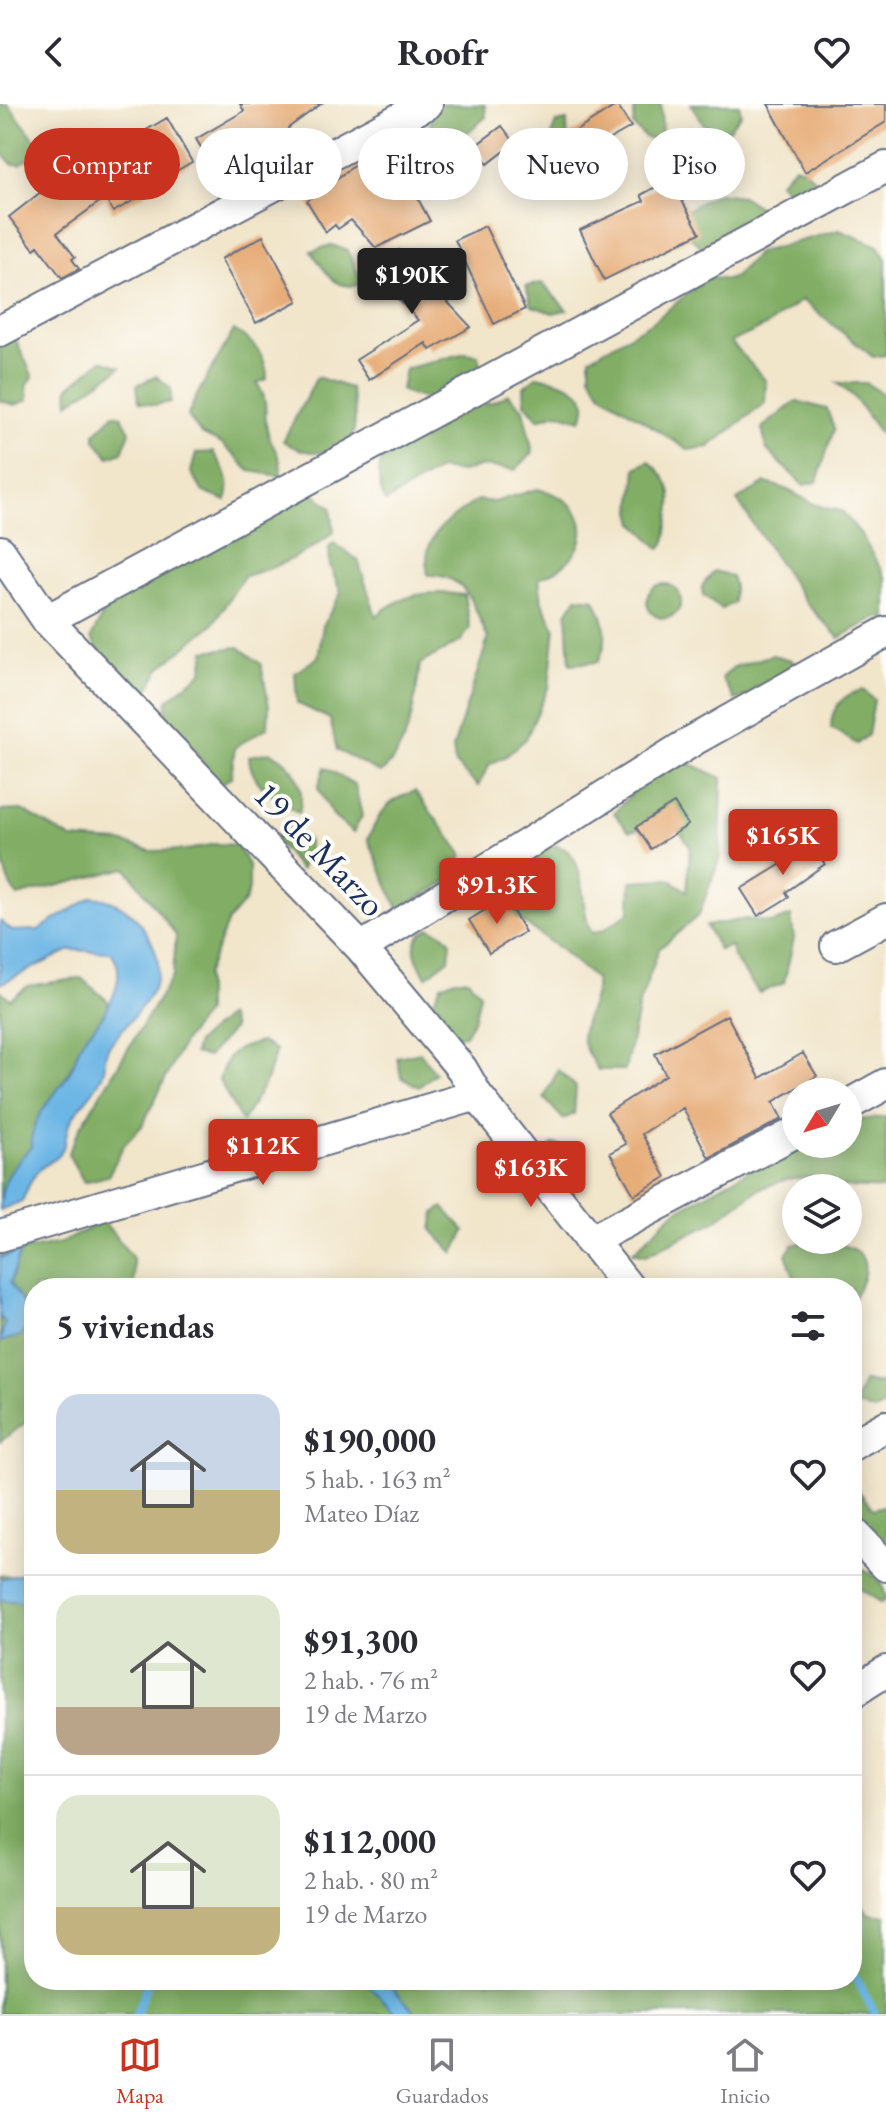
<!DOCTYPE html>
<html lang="es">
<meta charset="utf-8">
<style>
:root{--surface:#fff;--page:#f2f2f3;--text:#2b2b33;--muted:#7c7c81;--line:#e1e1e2;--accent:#c8321e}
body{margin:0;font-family:"EB Garamond",serif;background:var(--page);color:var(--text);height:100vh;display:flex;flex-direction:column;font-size:30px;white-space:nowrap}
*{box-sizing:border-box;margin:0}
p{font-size:26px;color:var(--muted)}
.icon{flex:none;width:44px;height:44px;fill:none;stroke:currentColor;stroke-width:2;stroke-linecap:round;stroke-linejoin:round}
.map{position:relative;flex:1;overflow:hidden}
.panel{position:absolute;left:24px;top:1174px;width:838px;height:712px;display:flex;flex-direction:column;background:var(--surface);border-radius:32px;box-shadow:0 4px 20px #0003}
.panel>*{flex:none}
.banner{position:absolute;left:24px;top:24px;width:838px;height:72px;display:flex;gap:16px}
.needle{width:52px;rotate:232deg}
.controls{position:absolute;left:782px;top:974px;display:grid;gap:16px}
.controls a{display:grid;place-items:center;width:80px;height:80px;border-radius:50%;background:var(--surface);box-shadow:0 4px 20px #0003;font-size:40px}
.price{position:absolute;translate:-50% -68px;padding:0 18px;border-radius:8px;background:var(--accent);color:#fff;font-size:26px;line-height:52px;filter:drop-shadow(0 2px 4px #0008)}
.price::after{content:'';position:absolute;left:50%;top:48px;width:24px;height:18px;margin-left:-12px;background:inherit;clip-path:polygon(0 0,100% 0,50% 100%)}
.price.current{background:#222;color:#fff}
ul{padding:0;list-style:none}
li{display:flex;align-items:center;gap:24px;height:200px;padding:0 32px}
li+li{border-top:2px solid var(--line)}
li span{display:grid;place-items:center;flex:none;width:224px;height:160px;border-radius:24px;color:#555}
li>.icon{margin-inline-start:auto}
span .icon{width:96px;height:96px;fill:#fffc;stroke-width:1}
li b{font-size:34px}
h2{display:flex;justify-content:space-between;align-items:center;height:96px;padding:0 32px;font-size:34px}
.chip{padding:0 28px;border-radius:36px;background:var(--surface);box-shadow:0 4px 20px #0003;font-size:28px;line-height:72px}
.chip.current{background:var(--accent);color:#fff}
header{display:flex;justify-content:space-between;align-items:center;height:104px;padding:0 32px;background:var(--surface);font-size:36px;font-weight:700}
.tabs{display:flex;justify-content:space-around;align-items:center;height:112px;border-top:2px solid var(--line);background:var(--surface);font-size:22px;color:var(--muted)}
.tabs a{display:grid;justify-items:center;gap:4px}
.tabs .current{color:var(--accent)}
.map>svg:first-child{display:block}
</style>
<header><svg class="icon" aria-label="back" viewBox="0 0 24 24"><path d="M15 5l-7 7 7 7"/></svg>Roofr<svg class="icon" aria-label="heart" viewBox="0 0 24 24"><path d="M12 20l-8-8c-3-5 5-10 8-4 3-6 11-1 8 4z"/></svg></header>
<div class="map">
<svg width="886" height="1910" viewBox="0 0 886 1910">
<rect width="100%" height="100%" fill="#fdfcf7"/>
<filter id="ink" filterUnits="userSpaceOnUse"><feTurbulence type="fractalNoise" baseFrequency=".0125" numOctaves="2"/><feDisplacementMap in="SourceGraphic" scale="16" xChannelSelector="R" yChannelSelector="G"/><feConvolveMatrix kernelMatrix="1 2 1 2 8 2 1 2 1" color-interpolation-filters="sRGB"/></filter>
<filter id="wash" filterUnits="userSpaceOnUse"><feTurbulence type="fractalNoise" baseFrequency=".006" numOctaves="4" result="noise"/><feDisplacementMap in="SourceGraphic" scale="32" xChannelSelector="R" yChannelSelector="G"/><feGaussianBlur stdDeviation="1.8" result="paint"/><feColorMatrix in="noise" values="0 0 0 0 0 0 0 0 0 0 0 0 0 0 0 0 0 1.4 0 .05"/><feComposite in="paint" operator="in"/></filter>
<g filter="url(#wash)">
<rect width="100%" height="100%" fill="#f1e5ca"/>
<path fill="#81ad65" stroke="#4e6e62" stroke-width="2" d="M 0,0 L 8,0 L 43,46 L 20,60 L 12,60 L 0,47 Z
M 442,0 L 485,1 L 486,13 L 461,34 L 454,48 L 433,43 C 426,25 430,14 442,0 Z
M 635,0 L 661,0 L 662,38 L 646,34 L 633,22 Z
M 691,0 L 739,0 L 741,10 L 728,26 L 705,22 Z
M 567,17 L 568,47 L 590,77 L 585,86 L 570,90 C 558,67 544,44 556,19 Z
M 795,62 L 806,66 L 818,79 L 814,99 L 792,94 L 779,78 Z
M 717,89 L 742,92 L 769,110 L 709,149 L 679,123 L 687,106 Z
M 839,126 L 878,142 L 886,155 L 886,251 L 873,253 L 802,196 L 766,222 L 731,238 L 766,277 L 765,299 L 709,343 L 688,346 L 601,289 L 590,271 L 590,254 L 654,217 L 708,173 L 727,176 L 735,173 L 757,149 Z
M 331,141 L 347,146 L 364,180 C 334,188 327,169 311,147 Z
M 445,155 L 453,160 L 460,188 L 426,193 L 405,169 L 414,157 Z
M 542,179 L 567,206 L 553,209 L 532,202 L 526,182 Z
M 234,226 C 254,238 267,251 267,275 L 257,279 C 272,303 261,308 268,329 C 273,347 284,353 280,372 L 250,367 L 222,340 L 201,330 L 188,312 C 194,291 222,249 234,226 Z
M 0,235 L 16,236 L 33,273 L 26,282 L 28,296 L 15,301 L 0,297 Z
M 465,249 L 478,251 L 485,274 C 453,288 434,305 401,286 L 405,265 Z
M 102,256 L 121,263 L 69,299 L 68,284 Z
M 156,272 L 171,284 L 171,298 L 154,301 L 139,298 L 137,281 Z
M 537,272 C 559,276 598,285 581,316 L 557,309 L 538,315 L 525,299 L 524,283 Z
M 317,273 L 350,284 C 356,306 358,322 348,344 C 324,350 304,352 283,337 Z
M 837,279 L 866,279 L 886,292 L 886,338 L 853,292 Z
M 508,290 L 523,305 L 533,349 L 515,366 L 483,362 L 462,368 L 440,365 L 385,398 C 367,353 391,336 428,318 C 438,313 451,303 462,301 C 485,296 483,306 508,290 Z
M 796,297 L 827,305 L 834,325 L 817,378 L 803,381 L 767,346 L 762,324 Z
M 114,310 L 122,312 L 130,328 L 122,348 L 109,353 L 95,336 L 95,329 Z
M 213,348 C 224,365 233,376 226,397 L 203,388 L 191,368 L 196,349 Z
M 649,357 C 674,380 674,390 668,421 C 666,432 667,437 660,445 L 635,419 L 632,407 L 636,364 Z
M 765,379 C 796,384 808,404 842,407 L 860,429 L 886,474 L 886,514 L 875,514 L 839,534 L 806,499 L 737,396 Z
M 537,385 C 599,397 595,456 539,474 L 542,498 L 555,524 L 549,582 L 526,635 L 505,653 L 490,660 L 478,682 L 455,660 L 453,644 L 488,535 C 475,505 467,469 428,471 C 421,429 446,419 477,396 L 494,398 Z
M 313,389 L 331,403 L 334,428 C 305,451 279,463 244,472 L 213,520 L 160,564 L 147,587 C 119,575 106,561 91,534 L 113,490 Z
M 334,439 L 358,456 L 376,512 C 403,489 428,486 464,491 L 470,524 L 461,537 L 420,560 C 415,597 411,642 381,669 L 337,646 L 330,615 L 297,599 L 295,569 L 318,553 L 323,521 L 341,489 L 330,462 L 329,442 Z
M 714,467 L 731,472 L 734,482 L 733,499 L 722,505 L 703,491 L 702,482 Z
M647 497a17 17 0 1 1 34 0a17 17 0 1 1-34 0Z
M 577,493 L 595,495 C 606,518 610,534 598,558 L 570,560 L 567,509 Z
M 239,543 L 261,560 L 269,602 L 268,623 L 235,643 L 231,673 L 219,682 L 185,633 L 166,614 L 167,597 L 202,568 L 205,547 Z
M 772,551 L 792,556 L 801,574 L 735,596 L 722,574 L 734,563 Z
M 863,586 L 874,596 L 868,631 L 857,640 L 831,624 C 831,603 843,590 863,586 Z
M 270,648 C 296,660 306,682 299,709 C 276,695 250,681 249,652 Z
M 671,651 L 722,674 L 720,753 L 699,811 L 659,845 L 639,901 L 625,966 L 598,966 C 592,956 582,943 582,931 C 584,911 598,896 595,875 L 561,846 L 480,787 L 547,741 C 593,740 576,802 592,829 L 603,826 L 630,808 L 631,777 L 669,775 L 687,787 L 690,742 L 674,719 L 629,727 L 614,709 L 662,656 Z
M 325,663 L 355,681 L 362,712 L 353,729 L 334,713 L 318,684 Z
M 415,687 L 463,751 L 446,778 L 398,805 L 368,735 C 379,709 387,696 415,687 Z
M 22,706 L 72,735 L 121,738 L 151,747 L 188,746 L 214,740 L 237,741 L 249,763 L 249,785 L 245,797 L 228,817 L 206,871 L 206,908 L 183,939 L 142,1022 L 124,1041 L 108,1072 L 84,1078 L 68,1050 L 80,1024 L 173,871 L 176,831 L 126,764 L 18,792 C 0,774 0,736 0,707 Z
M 291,721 L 307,735 L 310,748 L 300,766 L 274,734 Z
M 791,812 L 794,834 L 784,879 L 759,889 L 733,853 L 731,842 L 719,846 L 706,822 L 746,815 L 771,819 Z
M 429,824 L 444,830 L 451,838 L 449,855 L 426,873 C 415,853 406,838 429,824 Z
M 81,874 L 108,897 L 108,907 L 71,963 L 39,1036 L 0,1093 L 0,886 L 10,895 L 28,882 Z
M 455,875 L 468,875 L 480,889 L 475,913 L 465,931 L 451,932 L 428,909 L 441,881 Z
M 228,912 L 233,924 L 208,953 L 194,950 L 197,938 Z
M 261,938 L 276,946 L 266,977 L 242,1018 L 219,976 C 226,949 234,944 261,938 Z
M 420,948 L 435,969 L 419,983 L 401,973 L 397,953 Z
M 558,966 L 576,983 L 574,1010 L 563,1015 L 544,994 Z
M 886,1013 L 886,1085 L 829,1082 L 810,1073 L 785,1076 L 759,1085 L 712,1119 L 646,1151 L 633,1148 L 674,1108 L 796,1040 L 848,1040 L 848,1017 Z
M 554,1040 L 565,1044 L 573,1066 L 567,1089 L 548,1085 L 544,1048 Z
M 443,1103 L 465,1127 L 454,1149 L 432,1126 L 435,1109 Z
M 103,1117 L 133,1154 L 134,1184 L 34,1184 L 34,1312 L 0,1338 L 0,1151 L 61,1139 Z
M 810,1136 C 853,1139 883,1149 852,1196 L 852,1184 L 798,1184 L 786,1150 L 793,1141 Z
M 863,1278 L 886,1280 L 886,1301 L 874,1307 L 854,1301 Z
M 852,1378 L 873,1405 L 886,1401 L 886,1443 L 852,1421 Z
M 34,1455 L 34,1876 L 852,1876 L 852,1786 L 869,1810 L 886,1812 L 886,1910 L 0,1910 L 0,1471 L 22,1473 Z
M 852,1462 C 869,1467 883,1474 886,1494 L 882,1499 L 852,1480 Z"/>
<path fill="#6cb6e5" stroke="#4472a2" stroke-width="2" d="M 92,793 C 112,795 126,803 139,818 C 183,874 142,899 109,942 C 103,951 106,957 104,966 C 100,983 80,1001 71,1017 C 65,1027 67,1036 62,1046 C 57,1056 48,1058 40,1065 C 31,1073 27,1086 22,1097 L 0,1106 C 0,1077 12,1063 31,1043 C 31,1007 60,991 73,961 C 77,952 78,941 85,933 C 105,913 131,874 111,848 L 70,846 L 0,880 L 0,817 L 12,827 L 38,826 Z
M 20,1148 L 10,1179 L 27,1205 L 29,1219 L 21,1232 L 0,1238 L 5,1218 L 0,1213 L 0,1154 Z
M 25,1469 L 34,1471 L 34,1499 L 0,1496 L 0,1475 Z
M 364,1876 L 385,1876 L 417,1910 L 396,1910 Z"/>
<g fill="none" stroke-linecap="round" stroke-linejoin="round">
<path stroke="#6cb6e5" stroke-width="8" d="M 852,1800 C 870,1820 855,1829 852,1852 C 849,1874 867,1890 875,1910
M 136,1910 L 149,1876"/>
</g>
<g id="blocks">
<path fill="#e7ad79" d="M 240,0 L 321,0 L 288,24 L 291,30 L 218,72 L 196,35 L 244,7 Z
M 768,0 L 886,0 L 886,18 L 805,68 Z
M 617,1 L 631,23 L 534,78 L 518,50 L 548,32 L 554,41 Z
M 167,14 L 192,58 L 143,86 L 145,90 L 113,108 L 105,94 L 57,129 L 75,153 L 72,155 L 79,165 L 62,174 L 38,142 L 34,145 L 9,113 L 42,87 L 36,79 L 62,60 L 70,71 Z
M 502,22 L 515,39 L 488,60 L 475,42 Z
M 423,23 L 448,62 L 426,76 L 431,84 L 417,93 L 430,117 L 376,144 L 351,116 L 338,125 L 335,121 L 326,128 L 307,97 L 364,54 Z
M 670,75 L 700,129 L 604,176 L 580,126 L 644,97 L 641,91 Z
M 485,122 L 525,205 L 494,220 L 455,136 Z
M 263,132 L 298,197 L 256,219 L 221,155 Z
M 399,146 L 471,223 L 430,246 L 426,239 L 369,276 L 356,256 L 418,216 L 374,169 Z
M 674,699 L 688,721 L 651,745 L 636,723 Z
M 804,732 L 825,760 L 786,788 L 789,793 L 758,812 L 741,785 L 783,759 L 778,752 Z
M 505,794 L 525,828 L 489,849 L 469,816 Z
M 727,911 L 760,974 L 803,949 L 817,972 L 773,998 L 782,1015 L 709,1054 L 683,1004 L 642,1030 L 666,1073 L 634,1091 L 610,1049 L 626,1040 L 607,1009 L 666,971 L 655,950 Z"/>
</g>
</g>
<g filter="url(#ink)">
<use href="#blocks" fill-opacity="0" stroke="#666f84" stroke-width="2"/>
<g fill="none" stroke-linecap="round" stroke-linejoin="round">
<defs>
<path id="minor" d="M 0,227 L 427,0
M 0,447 L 47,516 L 361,844 L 462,965 L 477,991 L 629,1184
M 47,516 L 886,63
M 836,842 L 886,815
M 361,844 L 694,636 L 886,528
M 848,1001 L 886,980
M 0,1132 L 477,991
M 590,1137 L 796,1028
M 852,1341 L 886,1322
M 852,1427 L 886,1462
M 852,1589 L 886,1567"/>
</defs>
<use href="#minor" stroke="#666f84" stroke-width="34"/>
<use href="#minor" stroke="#fff" stroke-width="30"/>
</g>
</g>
<g text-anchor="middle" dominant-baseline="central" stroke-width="8" stroke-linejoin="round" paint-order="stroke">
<g font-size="36" fill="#1b2f5e" stroke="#fdfcf7">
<text transform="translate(320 745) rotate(46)">19 de Marzo</text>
</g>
</g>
</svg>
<div class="controls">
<a><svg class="needle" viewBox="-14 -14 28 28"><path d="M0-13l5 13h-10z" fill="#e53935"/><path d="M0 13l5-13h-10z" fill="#7c7c81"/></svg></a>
<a><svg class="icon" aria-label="layers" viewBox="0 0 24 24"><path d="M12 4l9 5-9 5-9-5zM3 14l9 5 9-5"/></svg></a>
</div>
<b class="price current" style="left:412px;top:212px">$190K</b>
<b class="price" style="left:783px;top:773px">$165K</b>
<b class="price" style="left:497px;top:822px">$91.3K</b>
<b class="price" style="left:263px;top:1083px">$112K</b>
<b class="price" style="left:531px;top:1105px">$163K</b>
<div class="banner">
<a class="chip current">Comprar</a>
<a class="chip">Alquilar</a>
<a class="chip">Filtros</a>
<a class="chip">Nuevo</a>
<a class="chip">Piso</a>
</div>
<section class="panel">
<h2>5 viviendas<svg class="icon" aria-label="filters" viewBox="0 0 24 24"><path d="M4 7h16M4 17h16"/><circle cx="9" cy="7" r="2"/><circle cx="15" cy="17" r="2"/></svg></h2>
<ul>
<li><span style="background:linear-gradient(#c9d6e8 60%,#c2b280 0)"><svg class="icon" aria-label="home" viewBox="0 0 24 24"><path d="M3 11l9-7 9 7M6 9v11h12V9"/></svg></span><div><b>$190,000</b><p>5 hab. · 163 m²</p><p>Mateo Díaz</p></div><svg class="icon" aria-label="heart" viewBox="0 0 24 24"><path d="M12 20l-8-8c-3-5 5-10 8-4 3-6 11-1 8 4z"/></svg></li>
<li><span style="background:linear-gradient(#dfe7d0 70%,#b9a48a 0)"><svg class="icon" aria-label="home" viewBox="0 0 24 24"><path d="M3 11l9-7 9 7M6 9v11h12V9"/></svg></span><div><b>$91,300</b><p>2 hab. · 76 m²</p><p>19 de Marzo</p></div><svg class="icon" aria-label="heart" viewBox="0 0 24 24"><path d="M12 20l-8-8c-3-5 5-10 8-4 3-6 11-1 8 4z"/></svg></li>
<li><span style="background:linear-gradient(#dfe7d0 70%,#c2b280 0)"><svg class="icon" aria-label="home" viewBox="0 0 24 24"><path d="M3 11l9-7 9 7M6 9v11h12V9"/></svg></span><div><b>$112,000</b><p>2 hab. · 80 m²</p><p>19 de Marzo</p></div><svg class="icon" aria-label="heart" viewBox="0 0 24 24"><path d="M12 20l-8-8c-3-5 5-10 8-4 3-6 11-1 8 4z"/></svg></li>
</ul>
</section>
</div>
<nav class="tabs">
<a class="current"><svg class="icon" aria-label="map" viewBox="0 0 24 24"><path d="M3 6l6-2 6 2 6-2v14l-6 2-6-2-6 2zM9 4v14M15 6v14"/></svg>Mapa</a>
<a><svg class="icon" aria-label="saved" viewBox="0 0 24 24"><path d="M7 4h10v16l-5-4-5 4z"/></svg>Guardados</a>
<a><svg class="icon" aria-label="home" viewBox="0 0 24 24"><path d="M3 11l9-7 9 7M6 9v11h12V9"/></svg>Inicio</a>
</nav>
